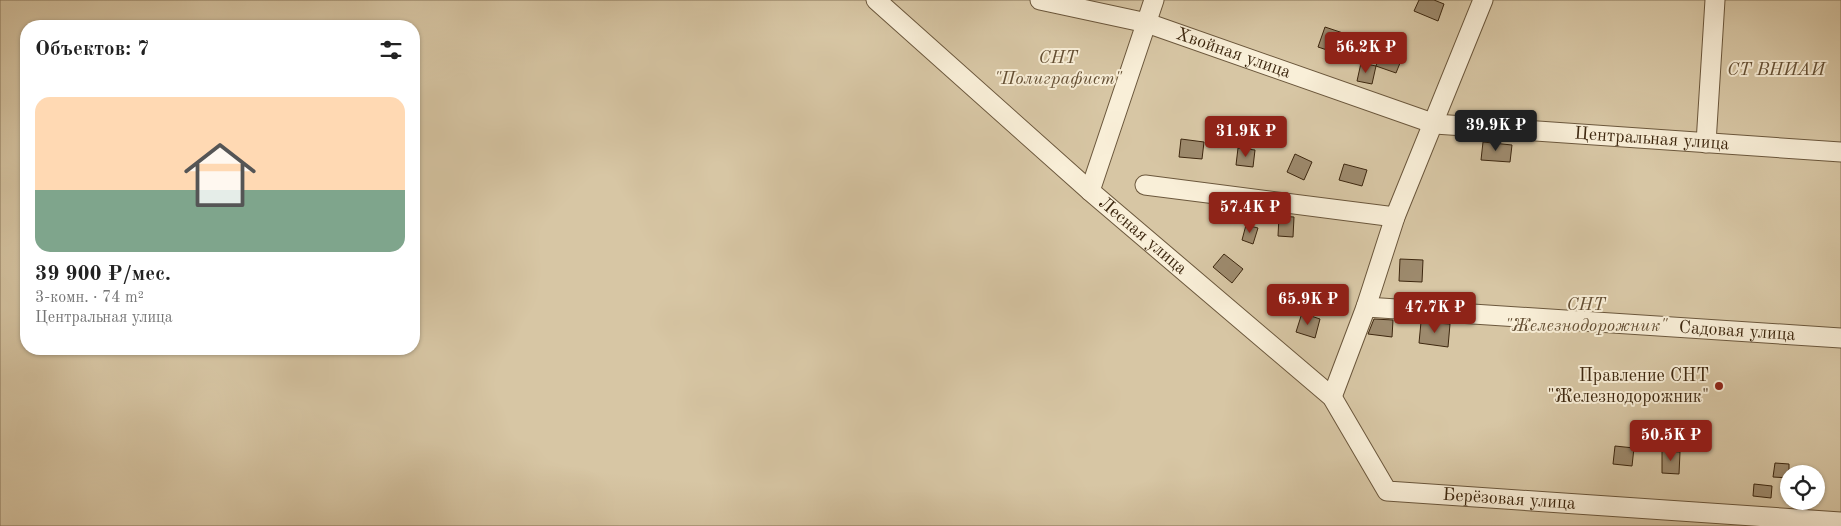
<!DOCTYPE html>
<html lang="ru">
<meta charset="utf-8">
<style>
:root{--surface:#fff;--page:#f2f2f2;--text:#222;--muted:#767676;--line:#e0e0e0;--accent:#8f2418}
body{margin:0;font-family:"Old Standard TT",serif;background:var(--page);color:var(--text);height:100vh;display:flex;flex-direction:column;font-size:19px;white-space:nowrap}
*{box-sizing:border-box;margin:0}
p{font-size:16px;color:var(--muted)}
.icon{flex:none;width:28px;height:28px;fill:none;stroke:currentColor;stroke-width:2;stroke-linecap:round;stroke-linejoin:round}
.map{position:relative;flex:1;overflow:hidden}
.sheet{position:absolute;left:20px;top:20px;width:400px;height:335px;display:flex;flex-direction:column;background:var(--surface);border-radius:20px;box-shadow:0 1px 4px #0004}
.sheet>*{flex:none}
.tools{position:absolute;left:1780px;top:465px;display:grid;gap:10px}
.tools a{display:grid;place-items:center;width:45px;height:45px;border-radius:50%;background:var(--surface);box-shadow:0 1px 4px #0004;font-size:25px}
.price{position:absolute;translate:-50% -42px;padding:0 11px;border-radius:5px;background:var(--accent);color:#fff;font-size:16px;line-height:32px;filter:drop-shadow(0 1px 2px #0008)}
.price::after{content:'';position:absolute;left:50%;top:30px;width:15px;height:11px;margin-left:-8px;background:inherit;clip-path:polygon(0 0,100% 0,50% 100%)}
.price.current{background:#222;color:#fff}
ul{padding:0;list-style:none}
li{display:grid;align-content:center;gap:10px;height:265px;padding:0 15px}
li+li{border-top:1px solid var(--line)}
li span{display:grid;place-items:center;height:155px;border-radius:15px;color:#555}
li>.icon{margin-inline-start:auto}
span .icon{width:90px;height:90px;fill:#fffc;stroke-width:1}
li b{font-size:21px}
h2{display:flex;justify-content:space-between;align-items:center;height:60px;padding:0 15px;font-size:21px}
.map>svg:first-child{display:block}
</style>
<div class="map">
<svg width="1841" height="526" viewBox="0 0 1841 526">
<rect width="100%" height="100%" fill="#f6e6c3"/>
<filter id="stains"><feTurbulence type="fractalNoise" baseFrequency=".004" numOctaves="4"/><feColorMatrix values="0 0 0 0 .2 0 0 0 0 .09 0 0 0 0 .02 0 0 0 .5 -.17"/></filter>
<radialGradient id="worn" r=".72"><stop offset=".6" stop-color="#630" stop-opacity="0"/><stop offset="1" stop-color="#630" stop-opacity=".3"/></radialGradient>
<path fill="#d7c6a4" stroke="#8a765a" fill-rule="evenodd" d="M 0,0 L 1841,0 L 1841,526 L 0,526 ZM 26,26 L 414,26 L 414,349 L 26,349 ZM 1789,474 L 1816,474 L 1816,501 L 1789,501 Z"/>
<path fill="#9d8a6d" stroke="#3d270f" d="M 1419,0 L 1434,0 L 1444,4 L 1438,21 L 1414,11 Z
M 1325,27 L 1343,33 L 1336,53 L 1318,47 Z
M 1382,50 L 1402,58 L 1396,73 L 1376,66 Z
M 1361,63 L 1376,66 L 1372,84 L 1357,81 Z
M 1181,139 L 1204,142 L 1202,159 L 1179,157 Z
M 1483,142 L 1512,145 L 1510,162 L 1481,160 Z
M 1238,148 L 1255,150 L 1253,167 L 1236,165 Z
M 1295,154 L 1312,162 L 1304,180 L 1287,172 Z
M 1344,164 L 1367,170 L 1362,186 L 1339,180 Z
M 1279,216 L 1294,217 L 1293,237 L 1278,236 Z
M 1246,225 L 1258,228 L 1253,244 L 1242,240 Z
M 1224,254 L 1243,269 L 1232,283 L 1213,267 Z
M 1400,259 L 1423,260 L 1422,282 L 1399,281 Z
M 1302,313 L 1320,319 L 1315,338 L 1296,332 Z
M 1374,319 L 1393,320 L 1392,337 L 1368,334 Z
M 1421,322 L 1450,324 L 1448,347 L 1419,343 Z
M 1615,446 L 1634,448 L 1632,466 L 1613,464 Z
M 1662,451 L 1680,452 L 1679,474 L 1662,473 Z
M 1775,463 L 1789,464 L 1789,478 L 1773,477 Z
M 1754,484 L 1772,486 L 1771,498 L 1753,496 Z"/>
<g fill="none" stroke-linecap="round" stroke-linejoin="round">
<defs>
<g id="minor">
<path id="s1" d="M 876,0 L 1090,191 L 1332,397 L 1387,491 L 1841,522"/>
<path id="s2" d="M 1040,0 L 1147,23 L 1435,124 L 1841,152"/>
<path d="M 1706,143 L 1715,0"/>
<path d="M 1145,185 L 1395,217"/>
<path d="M 1090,191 L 1154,0"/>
<path id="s3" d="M 1366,307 L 1841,338"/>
<path d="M 1332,397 L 1366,307 L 1395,217 L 1483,0"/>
</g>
</defs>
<use href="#minor" stroke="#6b573c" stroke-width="21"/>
<use href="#minor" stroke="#f9efd8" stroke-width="19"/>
</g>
<circle fill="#8f2418" stroke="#f9efd8" stroke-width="2" cx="1719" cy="386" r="5"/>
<g text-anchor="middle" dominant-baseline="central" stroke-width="4" stroke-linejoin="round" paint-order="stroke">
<g font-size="18" fill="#3d270f" stroke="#f9efd8">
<text stroke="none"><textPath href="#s2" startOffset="201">Хвойная улица</textPath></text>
<text stroke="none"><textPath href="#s2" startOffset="632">Центральная улица</textPath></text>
<text stroke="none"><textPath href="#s1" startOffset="356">Лесная улица</textPath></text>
<text stroke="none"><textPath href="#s3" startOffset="372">Садовая улица</textPath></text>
<text stroke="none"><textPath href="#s1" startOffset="836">Берёзовая улица</textPath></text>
</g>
<g font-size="18" font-style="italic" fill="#644f34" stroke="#f9efd8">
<text x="1058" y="58">СНТ<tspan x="1058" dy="21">"Полиграфист"</tspan></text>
<text x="1776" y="70">СТ ВНИАИ</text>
<text x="1586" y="305">СНТ<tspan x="1586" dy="21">"Железнодорожник"</tspan></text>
</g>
<g font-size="18" fill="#3d270f" stroke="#f9efd8" text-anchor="end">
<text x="1709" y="376">Правление СНТ<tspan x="1709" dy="21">"Железнодорожник"</tspan></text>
</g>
</g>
<rect width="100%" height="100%" filter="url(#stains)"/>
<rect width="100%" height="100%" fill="url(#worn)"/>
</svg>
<div class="tools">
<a><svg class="icon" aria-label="locate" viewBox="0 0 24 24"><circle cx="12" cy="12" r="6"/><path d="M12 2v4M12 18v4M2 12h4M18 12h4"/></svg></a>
</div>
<b class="price" style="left:1366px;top:74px">56.2K ₽</b>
<b class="price current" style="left:1496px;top:152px">39.9K ₽</b>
<b class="price" style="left:1246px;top:158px">31.9K ₽</b>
<b class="price" style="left:1250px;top:234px">57.4K ₽</b>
<b class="price" style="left:1308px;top:326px">65.9K ₽</b>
<b class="price" style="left:1435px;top:334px">47.7K ₽</b>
<b class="price" style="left:1671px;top:462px">50.5K ₽</b>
<section class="sheet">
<h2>Объектов: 7<svg class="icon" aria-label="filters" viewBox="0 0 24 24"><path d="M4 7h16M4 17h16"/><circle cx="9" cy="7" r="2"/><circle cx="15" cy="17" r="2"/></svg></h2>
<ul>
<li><span style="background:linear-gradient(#ffd9b3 60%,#7fa58c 0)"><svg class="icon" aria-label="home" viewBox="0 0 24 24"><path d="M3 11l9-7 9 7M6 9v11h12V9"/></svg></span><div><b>39 900 ₽/мес.</b><p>3-комн. · 74 m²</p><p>Центральная улица</p></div></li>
</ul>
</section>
</div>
